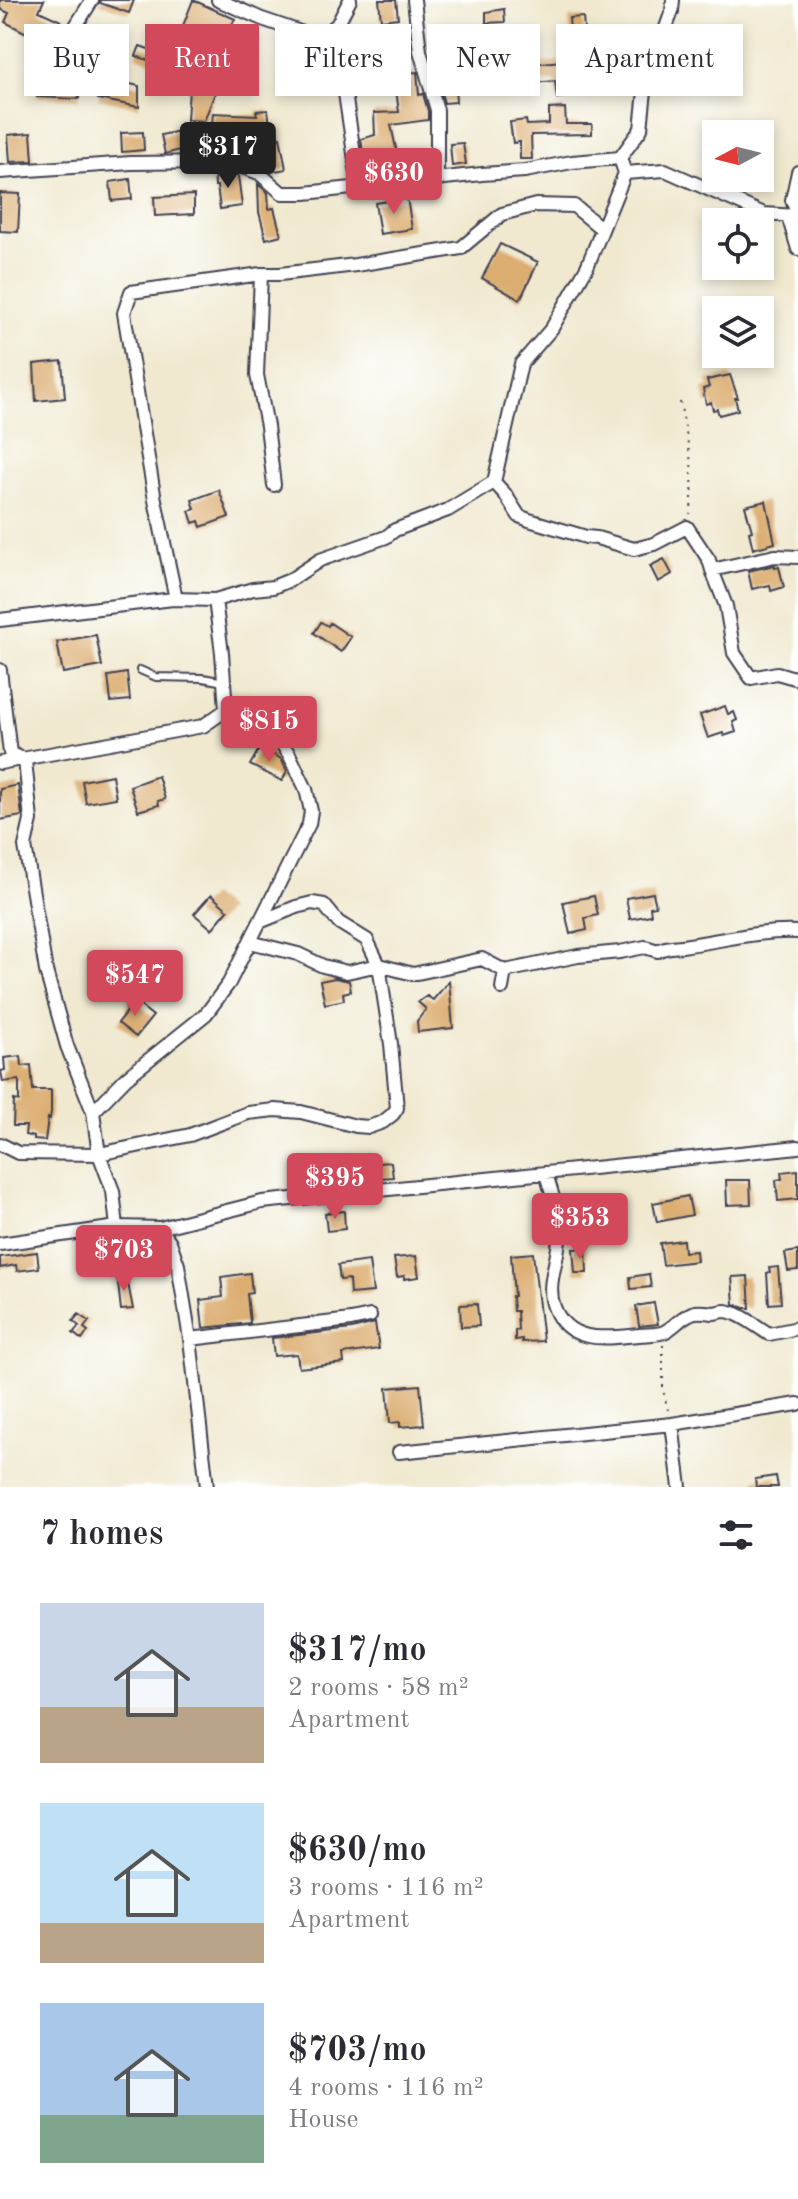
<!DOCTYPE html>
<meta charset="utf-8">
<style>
:root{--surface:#fff;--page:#f2f2f3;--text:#2b2b33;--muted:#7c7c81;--accent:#d1495b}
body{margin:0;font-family:"Old Standard TT",serif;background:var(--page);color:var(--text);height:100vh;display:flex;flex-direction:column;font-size:30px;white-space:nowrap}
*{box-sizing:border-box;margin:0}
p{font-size:26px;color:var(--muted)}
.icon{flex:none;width:44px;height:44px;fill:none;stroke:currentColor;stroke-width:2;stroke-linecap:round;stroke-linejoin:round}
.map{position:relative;height:1487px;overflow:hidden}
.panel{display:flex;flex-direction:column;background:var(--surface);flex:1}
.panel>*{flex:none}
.guide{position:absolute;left:24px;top:24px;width:750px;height:72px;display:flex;gap:16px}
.needle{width:52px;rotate:263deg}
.fabs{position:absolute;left:702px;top:120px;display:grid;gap:16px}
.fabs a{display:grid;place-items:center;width:72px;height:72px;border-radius:0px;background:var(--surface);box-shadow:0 4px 12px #0003;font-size:40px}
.price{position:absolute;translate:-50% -68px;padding:0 18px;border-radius:8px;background:var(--accent);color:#fff;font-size:26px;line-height:52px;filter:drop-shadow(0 2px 4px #0008)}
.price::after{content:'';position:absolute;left:50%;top:48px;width:24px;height:18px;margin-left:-12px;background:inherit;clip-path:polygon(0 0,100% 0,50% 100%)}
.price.on{background:#222;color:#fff}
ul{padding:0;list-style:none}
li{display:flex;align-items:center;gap:24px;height:200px;padding:0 40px}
li span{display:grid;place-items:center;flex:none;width:224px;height:160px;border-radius:0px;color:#555}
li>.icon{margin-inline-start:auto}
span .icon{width:96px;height:96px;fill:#fffc;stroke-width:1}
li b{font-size:34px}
h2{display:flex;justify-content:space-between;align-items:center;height:96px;padding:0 40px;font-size:34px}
.tag{padding:0 28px;border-radius:0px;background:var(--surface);box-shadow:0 4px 12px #0003;font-size:28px;line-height:72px}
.tag.on{background:var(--accent);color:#fff}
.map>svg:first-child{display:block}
</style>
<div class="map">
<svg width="798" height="1487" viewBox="0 0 798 1487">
<rect width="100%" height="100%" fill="#fff"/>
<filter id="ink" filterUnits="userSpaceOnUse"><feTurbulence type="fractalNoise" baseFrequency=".0125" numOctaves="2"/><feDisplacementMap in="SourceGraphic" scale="16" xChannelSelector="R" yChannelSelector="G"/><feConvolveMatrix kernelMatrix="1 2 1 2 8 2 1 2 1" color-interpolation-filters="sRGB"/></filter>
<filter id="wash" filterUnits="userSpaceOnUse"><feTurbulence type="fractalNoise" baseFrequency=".006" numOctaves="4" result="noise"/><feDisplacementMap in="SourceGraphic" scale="32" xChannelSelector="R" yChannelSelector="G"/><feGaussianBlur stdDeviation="1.8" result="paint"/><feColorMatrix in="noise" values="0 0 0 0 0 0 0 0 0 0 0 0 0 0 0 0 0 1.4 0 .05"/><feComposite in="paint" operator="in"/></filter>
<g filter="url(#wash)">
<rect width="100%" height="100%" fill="#f0e9d0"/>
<g id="blocks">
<path fill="#dbad71" d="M 0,0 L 44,0 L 39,11 L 61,21 L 50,45 L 5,22 L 9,13 L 0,9 Z
M 101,0 L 134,0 L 129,13 L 100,3 Z
M 193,0 L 235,19 L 226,35 L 252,39 L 249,59 L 228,56 L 228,54 L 200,47 L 193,69 L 220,80 L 204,121 L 187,120 L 189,89 L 170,82 L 179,60 L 171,57 Z
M 379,0 L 396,0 L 398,18 L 381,20 Z
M 504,9 L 505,22 L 486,23 L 486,12 Z
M 583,17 L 585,42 L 571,43 L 569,18 Z
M 85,28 L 107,38 L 90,70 L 73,61 L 77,53 L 72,51 Z
M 288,37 L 292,39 L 294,50 L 316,47 L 319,50 L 320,61 L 328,61 L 329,74 L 298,76 L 298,78 L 287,79 L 282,38 Z
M 586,43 L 602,43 L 602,52 L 610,52 L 610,68 L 604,68 L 604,76 L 586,76 Z
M 403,44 L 406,73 L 417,72 L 419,95 L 423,94 L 428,111 L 428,120 L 391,125 L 398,158 L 365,166 L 361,139 L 375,135 L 374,113 L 399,112 L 396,90 L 392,91 L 392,87 L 363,88 L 362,64 L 357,63 L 358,47 L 389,49 L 389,45 Z
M 140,46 L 160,53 L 156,63 L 136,56 Z
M 473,47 L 477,82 L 455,84 L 456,102 L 444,103 L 439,85 L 450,84 L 446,50 Z
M 562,61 L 565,84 L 585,81 L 587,94 L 557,98 L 555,81 L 533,83 L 531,64 Z
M 60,76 L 80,77 L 79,99 L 37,97 L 37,81 L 60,82 Z
M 104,79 L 117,79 L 117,81 L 139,86 L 139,107 L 98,99 Z
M 565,108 L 566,124 L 592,124 L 592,134 L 531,135 L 532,159 L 520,159 L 520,142 L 513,143 L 510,122 L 526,120 L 527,125 L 549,124 L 549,109 Z
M 268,110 L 272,139 L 280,137 L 286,169 L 271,172 L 265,166 L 257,128 L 228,127 L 226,143 L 215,142 L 214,136 L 211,135 L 213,113 L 257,115 L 256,111 Z
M 180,131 L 184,149 L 165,154 L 161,135 Z
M 143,132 L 144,150 L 122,152 L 121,133 Z
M 31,133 L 33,161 L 10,162 L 8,135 Z
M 463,143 L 466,164 L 452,166 L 450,144 Z
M 214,171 L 238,175 L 242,206 L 220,209 L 217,186 L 215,186 Z
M 130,179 L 132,199 L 112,201 L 110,182 Z
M 258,184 L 268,193 L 269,209 L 274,208 L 281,235 L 266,239 L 259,212 Z
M 0,193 L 20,194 L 18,232 L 0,231 Z
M 194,195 L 194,214 L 155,216 L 154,197 Z
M 407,198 L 412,229 L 380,234 L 375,203 Z
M 500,244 L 538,262 L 520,300 L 482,278 Z
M 62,361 L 65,398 L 36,401 L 34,364 Z
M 730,375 L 738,398 L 735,398 L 738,410 L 719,415 L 717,409 L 713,410 L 711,402 L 706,404 L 703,389 L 709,387 L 707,380 Z
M 219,490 L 229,517 L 201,527 L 199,521 L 193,523 L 189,511 L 195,509 L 192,500 Z
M 766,501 L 775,543 L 753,549 L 749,532 L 752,531 L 745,506 Z
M 664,559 L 672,574 L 658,582 L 650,566 Z
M 775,565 L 775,568 L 779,567 L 784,587 L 771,591 L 770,585 L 752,589 L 748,571 Z
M 321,622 L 328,626 L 330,623 L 351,637 L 341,652 L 314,633 Z
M 96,635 L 102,666 L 63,673 L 57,642 Z
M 127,673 L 130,700 L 111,702 L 108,676 Z
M 725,706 L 728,714 L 734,712 L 737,720 L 733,722 L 736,732 L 724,736 L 723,733 L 708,738 L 700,715 Z
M 261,746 L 281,759 L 287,771 L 282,781 L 250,765 Z
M 112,775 L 116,798 L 86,803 L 82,781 Z
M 158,776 L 165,799 L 158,801 L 159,805 L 138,811 L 130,786 Z
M 18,785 L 22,816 L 0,820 L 0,789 Z
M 653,893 L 656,906 L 650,907 L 651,915 L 630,919 L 626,898 Z
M 211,895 L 228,910 L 212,929 L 194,914 Z
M 594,896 L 598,915 L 585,918 L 587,930 L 570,934 L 563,902 Z
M 335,978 L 349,981 L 351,991 L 343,993 L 344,1000 L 325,1004 L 320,981 Z
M 449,981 L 453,1028 L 418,1032 L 417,1021 L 426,1009 L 418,1002 L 427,996 L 433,1000 Z
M 132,999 L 153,1016 L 136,1037 L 118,1023 L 128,1010 L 126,1008 Z
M 21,1056 L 22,1066 L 31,1065 L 33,1090 L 51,1090 L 51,1112 L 50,1119 L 48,1118 L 45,1141 L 34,1140 L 34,1137 L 25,1135 L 26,1126 L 13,1126 L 14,1100 L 19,1101 L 19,1080 L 3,1082 L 1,1071 L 5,1070 L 4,1058 Z
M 391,1162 L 393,1177 L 365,1179 L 364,1164 Z
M 798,1170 L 798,1199 L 778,1201 L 776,1180 L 782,1179 L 781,1172 Z
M 726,1180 L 750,1180 L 751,1204 L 727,1205 Z
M 688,1196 L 692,1215 L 657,1222 L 653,1203 Z
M 344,1211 L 345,1229 L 327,1231 L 325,1213 Z
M 683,1240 L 684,1252 L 696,1251 L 697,1261 L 663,1265 L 660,1243 Z
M 586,1248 L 587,1273 L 575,1273 L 573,1249 Z
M 798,1251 L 798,1270 L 788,1271 L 785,1253 Z
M 37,1252 L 39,1268 L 17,1271 L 16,1265 L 0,1268 L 0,1257 Z
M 533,1253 L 543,1341 L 522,1342 L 522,1339 L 515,1340 L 515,1330 L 518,1330 L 517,1311 L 513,1311 L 512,1296 L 514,1296 L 511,1255 Z
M 416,1256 L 419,1277 L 404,1279 L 404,1276 L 397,1277 L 394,1258 Z
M 369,1261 L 373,1292 L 350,1294 L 349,1279 L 340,1280 L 338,1265 Z
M 778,1267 L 781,1303 L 769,1304 L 767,1273 L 770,1272 L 769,1268 Z
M 126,1273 L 133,1309 L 121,1310 L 117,1275 Z
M 250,1273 L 252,1293 L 247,1294 L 250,1323 L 203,1328 L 200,1300 L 223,1297 L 221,1277 Z
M 649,1274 L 651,1287 L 631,1289 L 630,1277 Z
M 748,1276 L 750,1308 L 745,1308 L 734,1304 L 732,1277 Z
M 654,1303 L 658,1324 L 639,1326 L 636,1306 Z
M 477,1304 L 479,1326 L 461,1327 L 460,1305 Z
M 79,1314 L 89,1321 L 84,1328 L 88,1331 L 82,1340 L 73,1333 L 79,1326 L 73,1321 Z
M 375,1323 L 379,1349 L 343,1354 L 344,1363 L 299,1368 L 297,1354 L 274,1356 L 272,1338 L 352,1329 Z
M 420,1385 L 424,1425 L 400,1427 L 400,1422 L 390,1423 L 387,1388 Z
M 776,1476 L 778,1487 L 756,1487 L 755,1479 Z"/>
</g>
</g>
<g filter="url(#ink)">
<use href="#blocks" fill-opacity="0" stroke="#414051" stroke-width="2"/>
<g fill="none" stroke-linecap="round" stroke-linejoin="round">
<defs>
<path id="service" d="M 140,670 L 156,677 L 203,678 L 224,682"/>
<path id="minor" d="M 218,0 L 262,19 L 318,38 L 339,53 L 359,187
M 414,0 L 420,51 L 437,110 L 437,179
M 318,38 L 337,25 L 350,0
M 64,45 L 92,0
M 620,158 L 641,129 L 648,62 L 664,33 L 672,11 L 673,0
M 0,172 L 131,163 L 216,162 L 234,164 L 259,173 L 282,193 L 305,193 L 482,174 L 525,171 L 572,162 L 620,158 L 625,173 L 587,267 L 552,328 L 521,364 L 494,482 L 505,494 L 519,516 L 529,520 L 586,537 L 597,538 L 634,549 L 654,544 L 687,527 L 709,560 L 712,570 L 775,556 L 798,557
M 625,173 L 665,170 L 764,214 L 798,216 L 792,200 L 798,172
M 788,216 L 798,249
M 261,274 L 257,375 L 267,426 L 274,485
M 712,570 L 726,606 L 734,653 L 751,678 L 777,673 L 798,679
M 176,599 L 155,500 L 124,313 L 131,292 L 261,274 L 280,274 L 356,265 L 461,248 L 502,214 L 536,205 L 574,206 L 602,229
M 0,620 L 173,599 L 215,600 L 253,589 L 273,587 L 290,580 L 320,560 L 386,537 L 395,530 L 448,510 L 494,482
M 0,670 L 10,753 L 25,760 L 31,820 L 25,846 L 46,971 L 67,1046 L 93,1112 L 99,1154 L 113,1191 L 117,1227
M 0,763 L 203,726 L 226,710
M 250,942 L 298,954 L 323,966 L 347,972 L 379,965 L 413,974 L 482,959 L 505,971 L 578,956 L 620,952 L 645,947 L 658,951 C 666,946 673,947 682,946 C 721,941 759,930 798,932
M 502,988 L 505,971
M 93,1112 L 126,1078 L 206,1014 L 229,983 L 309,824 L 311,811 L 306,789 L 289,754 L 268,724 L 226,710 L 222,653 L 215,600
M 0,1144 L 18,1153 L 99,1154 L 190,1135 L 248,1113 L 275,1110 L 301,1112 L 356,1126 L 369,1127 L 383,1122 L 393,1114 L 397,1108 L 391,1044 L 379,965 L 367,940 L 338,922 L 324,905 L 312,903 L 296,907 L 262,921
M 546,1174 C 552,1194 559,1213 559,1234 C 560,1259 545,1282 554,1307 C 568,1345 608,1338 639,1335 C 647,1334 657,1335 664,1332 C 675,1327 682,1315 695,1312 C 701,1311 707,1312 713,1313 C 717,1313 721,1311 725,1311 C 740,1312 757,1327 769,1334 L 798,1328
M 160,1228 L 262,1202 L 798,1147
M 0,1244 L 117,1227 L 160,1228 L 170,1242 L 178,1265 L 190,1339 L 207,1487
M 190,1339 L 351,1320 L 370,1316
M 672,1424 L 798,1404
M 399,1452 L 672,1424 L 680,1487"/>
</defs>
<use href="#service" stroke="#414051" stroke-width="10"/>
<use href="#minor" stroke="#414051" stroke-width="16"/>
<path stroke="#414051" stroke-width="2" stroke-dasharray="2 6" stroke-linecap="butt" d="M 680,402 C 687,440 697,476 690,514
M 663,1345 L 663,1390 L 668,1410"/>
<use href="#service" stroke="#fff" stroke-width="6"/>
<use href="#minor" stroke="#fff" stroke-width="12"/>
</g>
</g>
</svg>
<div class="fabs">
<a><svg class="needle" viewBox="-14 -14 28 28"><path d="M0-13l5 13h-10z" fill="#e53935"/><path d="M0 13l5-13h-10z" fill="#7c7c81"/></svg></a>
<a><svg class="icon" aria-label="locate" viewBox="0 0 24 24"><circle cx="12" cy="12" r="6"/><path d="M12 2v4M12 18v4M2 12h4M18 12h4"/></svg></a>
<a><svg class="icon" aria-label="layers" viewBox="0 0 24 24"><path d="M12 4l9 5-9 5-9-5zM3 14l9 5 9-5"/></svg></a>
</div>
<b class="price on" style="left:228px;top:190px">$317</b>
<b class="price" style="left:394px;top:216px">$630</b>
<b class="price" style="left:269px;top:764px">$815</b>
<b class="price" style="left:135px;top:1018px">$547</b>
<b class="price" style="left:335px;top:1221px">$395</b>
<b class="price" style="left:580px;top:1261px">$353</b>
<b class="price" style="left:124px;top:1293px">$703</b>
<div class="guide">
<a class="tag">Buy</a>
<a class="tag on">Rent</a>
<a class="tag">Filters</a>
<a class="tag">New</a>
<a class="tag">Apartment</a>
</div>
</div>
<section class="panel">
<h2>7 homes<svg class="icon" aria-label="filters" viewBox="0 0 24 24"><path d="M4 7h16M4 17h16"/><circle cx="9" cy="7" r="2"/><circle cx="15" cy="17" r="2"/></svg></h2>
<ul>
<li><span style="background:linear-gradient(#c9d6e8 65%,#b9a48a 0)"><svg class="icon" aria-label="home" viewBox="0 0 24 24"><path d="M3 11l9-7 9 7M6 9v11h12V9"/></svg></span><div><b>$317/mo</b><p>2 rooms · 58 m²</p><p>Apartment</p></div></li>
<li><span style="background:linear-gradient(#bfe0f5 75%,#b9a48a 0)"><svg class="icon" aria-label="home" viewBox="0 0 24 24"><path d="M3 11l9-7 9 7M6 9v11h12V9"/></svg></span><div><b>$630/mo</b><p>3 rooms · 116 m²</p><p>Apartment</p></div></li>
<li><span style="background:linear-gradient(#a9c7e8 70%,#7fa58c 0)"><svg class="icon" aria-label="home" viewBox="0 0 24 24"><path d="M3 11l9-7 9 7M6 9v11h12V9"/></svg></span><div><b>$703/mo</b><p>4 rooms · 116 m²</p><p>House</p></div></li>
</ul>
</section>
